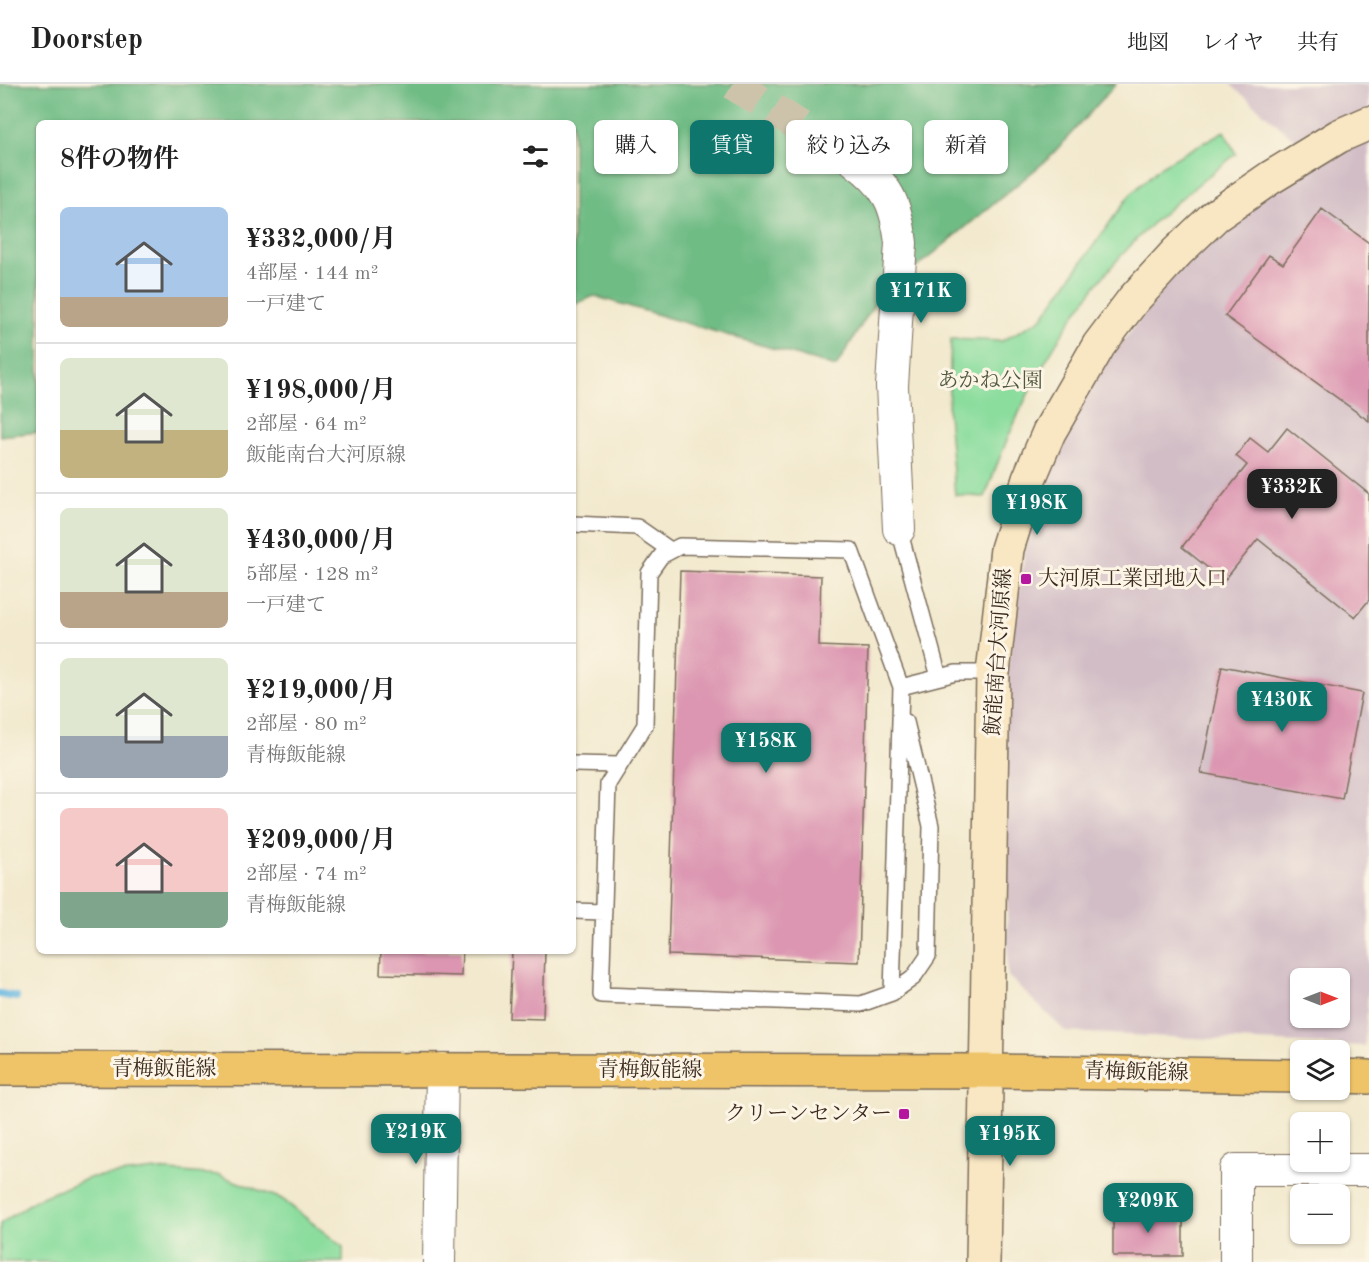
<!DOCTYPE html>
<html lang="ja">
<meta charset="utf-8">
<style>
:root{--surface:#fff;--page:#f6f6f6;--text:#222;--muted:#767676;--line:#e0e0e0;--accent:#0f766e}
body{margin:0;font-family:"Old Standard TT","Noto Serif JP",serif;background:var(--page);color:var(--text);height:100vh;display:flex;flex-direction:column;font-size:22px;white-space:nowrap}
*{box-sizing:border-box;margin:0}
p{font-size:20px;color:var(--muted)}
.icon{flex:none;width:33px;height:33px;fill:none;stroke:currentColor;stroke-width:2;stroke-linecap:round;stroke-linejoin:round}
.map{position:relative;flex:1;overflow:hidden}
.panel{position:absolute;left:36px;top:36px;width:540px;height:834px;display:flex;flex-direction:column;background:var(--surface);border-radius:9px;box-shadow:0 2px 4px #0004}
.panel>*{flex:none}
.hud{position:absolute;left:594px;top:36px;width:570px;height:54px;display:flex;gap:12px}
.needle{width:39px;rotate:90deg}
.controls{position:absolute;left:1290px;top:884px;display:grid;gap:12px}
.controls a{display:grid;place-items:center;width:60px;height:60px;border-radius:9px;background:var(--surface);box-shadow:0 2px 4px #0004;font-size:30px}
.price{position:absolute;translate:-50% -51px;padding:0 14px;border-radius:12px;background:var(--accent);color:#fff;font-size:20px;line-height:39px;filter:drop-shadow(0 2px 3px #0008)}
.price::after{content:'';position:absolute;left:50%;top:36px;width:18px;height:14px;margin-left:-9px;background:inherit;clip-path:polygon(0 0,100% 0,50% 100%)}
.price.active{background:#222;color:#fff}
ul{padding:0;list-style:none}
li{display:flex;align-items:center;gap:18px;height:150px;padding:0 24px}
li+li{border-top:2px solid var(--line)}
li span{display:grid;place-items:center;flex:none;width:168px;height:120px;border-radius:9px;color:#555}
li>.icon{margin-inline-start:auto}
span .icon{width:72px;height:72px;fill:#fffc;stroke-width:1}
li b{font-size:26px}
h2{display:flex;justify-content:space-between;align-items:center;height:72px;padding:0 24px;font-size:26px}
.pill{padding:0 21px;border-radius:9px;background:var(--surface);box-shadow:0 2px 4px #0004;font-size:21px;line-height:54px}
.pill.active{background:var(--accent);color:#fff}
header{display:flex;align-items:center;gap:36px;box-sizing:border-box;height:84px;padding:0 30px;background:var(--surface);border-bottom:2px solid var(--line)}
header strong{font-size:28px}
nav{display:flex;gap:33px;margin-inline-start:auto;font-size:21px}
.map>svg:first-child{display:block}
</style>
<header>
<strong>Doorstep</strong>
<nav><a>地図</a><a>レイヤ</a><a>共有</a></nav>
</header>
<div class="map">
<svg width="1369" height="1178" viewBox="0 0 1369 1178">
<rect width="100%" height="100%" fill="#fcf5e5"/>
<filter id="ink" filterUnits="userSpaceOnUse"><feTurbulence type="fractalNoise" baseFrequency=".0167" numOctaves="2"/><feDisplacementMap in="SourceGraphic" scale="12" xChannelSelector="R" yChannelSelector="G"/><feConvolveMatrix kernelMatrix="1 2 1 2 8 2 1 2 1" color-interpolation-filters="sRGB"/></filter>
<filter id="wash" filterUnits="userSpaceOnUse"><feTurbulence type="fractalNoise" baseFrequency=".008" numOctaves="4" result="noise"/><feDisplacementMap in="SourceGraphic" scale="24" xChannelSelector="R" yChannelSelector="G"/><feGaussianBlur stdDeviation="1.35" result="paint"/><feColorMatrix in="noise" values="0 0 0 0 0 0 0 0 0 0 0 0 0 0 0 0 0 1.4 0 .05"/><feComposite in="paint" operator="in"/></filter>
<g filter="url(#wash)">
<rect width="100%" height="100%" fill="#f2e9ce"/>
<path fill="#d2bdc6" fill-rule="evenodd" d="M 1230,0 L 1369,0 L 1369,892 L 1365,962 L 1066,948 L 1008,892 L 1005,604 L 1026,460 L 1081,311 L 1198,160 L 1314,72 ZM 1300,894 L 1340,894 L 1340,933 L 1300,933 Z"/>
<path fill="#8bdd9e" stroke="#63845e" stroke-width="1.5" d="M 1224,47 L 1236,70 C 1201,98 1164,126 1133,159 C 1064,230 1017,321 985,413 L 955,411 L 948,329 L 951,255 L 1002,257 L 1041,235 L 1129,112 L 1161,82 Z
M 156,1086 L 219,1091 L 282,1115 L 343,1163 L 343,1178 L 0,1178 L 0,1140 L 37,1115 L 92,1093 Z"/>
<path fill="#70bc85" stroke="#567352" stroke-width="1.5" d="M 0,0 L 1116,0 L 1048,75 L 876,217 L 836,283 L 594,212 L 573,221 L 573,39 L 39,39 L 39,348 L 0,352 Z"/>
<g fill="none" stroke-linecap="round" stroke-linejoin="round">
<path stroke="#65b7e1" stroke-width="8" d="M 0,910 L 16,913"/>
</g>
<g id="blocks">
<path fill="#dc96b1" d="M 1322,125 L 1369,159 L 1369,337 L 1225,232 L 1269,171 L 1283,180 Z
M 1287,344 L 1369,410 L 1369,516 L 1355,533 L 1258,455 L 1224,497 L 1182,463 L 1247,381 L 1236,372 L 1250,354 L 1268,368 Z
M 680,487 L 821,492 L 819,562 L 868,564 L 859,878 L 668,871 Z
M 1222,582 L 1362,609 L 1342,715 L 1201,689 Z
M 381,867 L 462,867 L 461,892 L 380,890 Z
M 512,867 L 545,867 L 543,935 L 509,934 Z
M 1113,1128 L 1183,1128 L 1183,1172 L 1113,1172 Z"/>
</g>
</g>
<g filter="url(#ink)">
<use href="#blocks" fill-opacity="0" stroke="#7b6d5c" stroke-width="1.5"/>
<g fill="none" stroke-linecap="round" stroke-linejoin="round">
<path stroke="#cdc3ab" stroke-width="32" stroke-dasharray="32 16" stroke-linecap="butt" d="M 733,0 L 855,77"/>
<defs>
<path id="lane" d="M 573,440 L 637,443 L 670,466
M 899,445 L 939,593
M 680,462 L 851,466 L 901,603 L 892,909 L 861,920 L 601,911 L 608,700 L 645,641 L 649,489 L 661,472 Z
M 901,603 L 956,589 L 993,589
M 573,680 L 619,681
M 573,827 L 604,828
M 892,909 L 913,894 L 928,872 L 931,742 L 906,638"/>
<path id="street" d="M 855,77 C 888,102 896,119 901,159 L 892,302 L 899,445
M 439,1178 L 442,985
M 1236,1178 L 1236,1086 L 1369,1086"/>
<path id="secondary" d="M 983,1178 L 993,589 L 1007,465 L 1029,395 L 1049,348 L 1099,261 L 1133,216 L 1177,168 L 1215,132 L 1270,94 L 1339,52 L 1369,39"/>
<path id="primary" d="M 0,985 L 986,987 L 1300,992
M 1340,992 L 1369,993"/>
</defs>
<use href="#lane" stroke="#7b6d5c" stroke-width="18"/>
<use href="#street" stroke="#7b6d5c" stroke-width="34"/>
<use href="#secondary" stroke="#7b6d5c" stroke-width="36"/>
<use href="#primary" stroke="#7b6d5c" stroke-width="36"/>
<use href="#lane" stroke="#fff" stroke-width="15"/>
<use href="#street" stroke="#fff" stroke-width="32"/>
<use href="#secondary" stroke="#f9e7c3" stroke-width="33"/>
<use href="#primary" stroke="#efc469" stroke-width="33"/>
</g>
</g>
<g fill="#b5179e" stroke="#fcf5e5" stroke-width="2">
<rect x="1020" y="489" width="12" height="12" rx="3"/>
<rect x="898" y="1024" width="12" height="12" rx="3"/>
</g>
<g text-anchor="middle" dominant-baseline="central" stroke-width="6" stroke-linejoin="round" paint-order="stroke">
<g font-size="21" fill="#4f573e" stroke="#fcf5e5">
<text x="990" y="297">あかね公園</text>
</g>
<g font-size="21" fill="#3b2a1e" stroke="#fcf5e5" text-anchor="start">
<text x="1038" y="495">大河原工業団地入口</text>
<text x="892" y="1030" text-anchor="end">クリーンセンター</text>
</g>
<g font-size="21" fill="#3b2a1e" stroke="#fcf5e5">
<text transform="translate(999 568) rotate(-86)">飯能南台大河原線</text>
<text x="164" y="985">青梅飯能線</text>
<text x="650" y="986">青梅飯能線</text>
<text transform="translate(1136 989) rotate(1)">青梅飯能線</text>
</g>
</g>
</svg>
<div class="controls">
<a><svg class="needle" viewBox="-14 -14 28 28"><path d="M0-13l5 13h-10z" fill="#e53935"/><path d="M0 13l5-13h-10z" fill="#767676"/></svg></a>
<a><svg class="icon" aria-label="layers" viewBox="0 0 24 24"><path d="M12 4l9 5-9 5-9-5zM3 14l9 5 9-5"/></svg></a>
<a>+</a>
<a>−</a>
</div>
<b class="price" style="left:921px;top:240px">¥171K</b>
<b class="price active" style="left:1292px;top:436px">¥332K</b>
<b class="price" style="left:1037px;top:452px">¥198K</b>
<b class="price" style="left:1282px;top:649px">¥430K</b>
<b class="price" style="left:766px;top:690px">¥158K</b>
<b class="price" style="left:416px;top:1081px">¥219K</b>
<b class="price" style="left:1010px;top:1083px">¥195K</b>
<b class="price" style="left:1148px;top:1150px">¥209K</b>
<div class="hud">
<a class="pill">購入</a>
<a class="pill active">賃貸</a>
<a class="pill">絞り込み</a>
<a class="pill">新着</a>
</div>
<section class="panel">
<h2>8件の物件<svg class="icon" aria-label="filters" viewBox="0 0 24 24"><path d="M4 7h16M4 17h16"/><circle cx="9" cy="7" r="2"/><circle cx="15" cy="17" r="2"/></svg></h2>
<ul>
<li><span style="background:linear-gradient(#a9c7e8 75%,#b9a48a 0)"><svg class="icon" aria-label="home" viewBox="0 0 24 24"><path d="M3 11l9-7 9 7M6 9v11h12V9"/></svg></span><div><b>¥332,000/月</b><p>4部屋 · 144 m²</p><p>一戸建て</p></div></li>
<li><span style="background:linear-gradient(#dfe7d0 60%,#c2b280 0)"><svg class="icon" aria-label="home" viewBox="0 0 24 24"><path d="M3 11l9-7 9 7M6 9v11h12V9"/></svg></span><div><b>¥198,000/月</b><p>2部屋 · 64 m²</p><p>飯能南台大河原線</p></div></li>
<li><span style="background:linear-gradient(#dfe7d0 70%,#b9a48a 0)"><svg class="icon" aria-label="home" viewBox="0 0 24 24"><path d="M3 11l9-7 9 7M6 9v11h12V9"/></svg></span><div><b>¥430,000/月</b><p>5部屋 · 128 m²</p><p>一戸建て</p></div></li>
<li><span style="background:linear-gradient(#dfe7d0 65%,#9aa5b1 0)"><svg class="icon" aria-label="home" viewBox="0 0 24 24"><path d="M3 11l9-7 9 7M6 9v11h12V9"/></svg></span><div><b>¥219,000/月</b><p>2部屋 · 80 m²</p><p>青梅飯能線</p></div></li>
<li><span style="background:linear-gradient(#f6c9c9 70%,#7fa58c 0)"><svg class="icon" aria-label="home" viewBox="0 0 24 24"><path d="M3 11l9-7 9 7M6 9v11h12V9"/></svg></span><div><b>¥209,000/月</b><p>2部屋 · 74 m²</p><p>青梅飯能線</p></div></li>
</ul>
</section>
</div>
